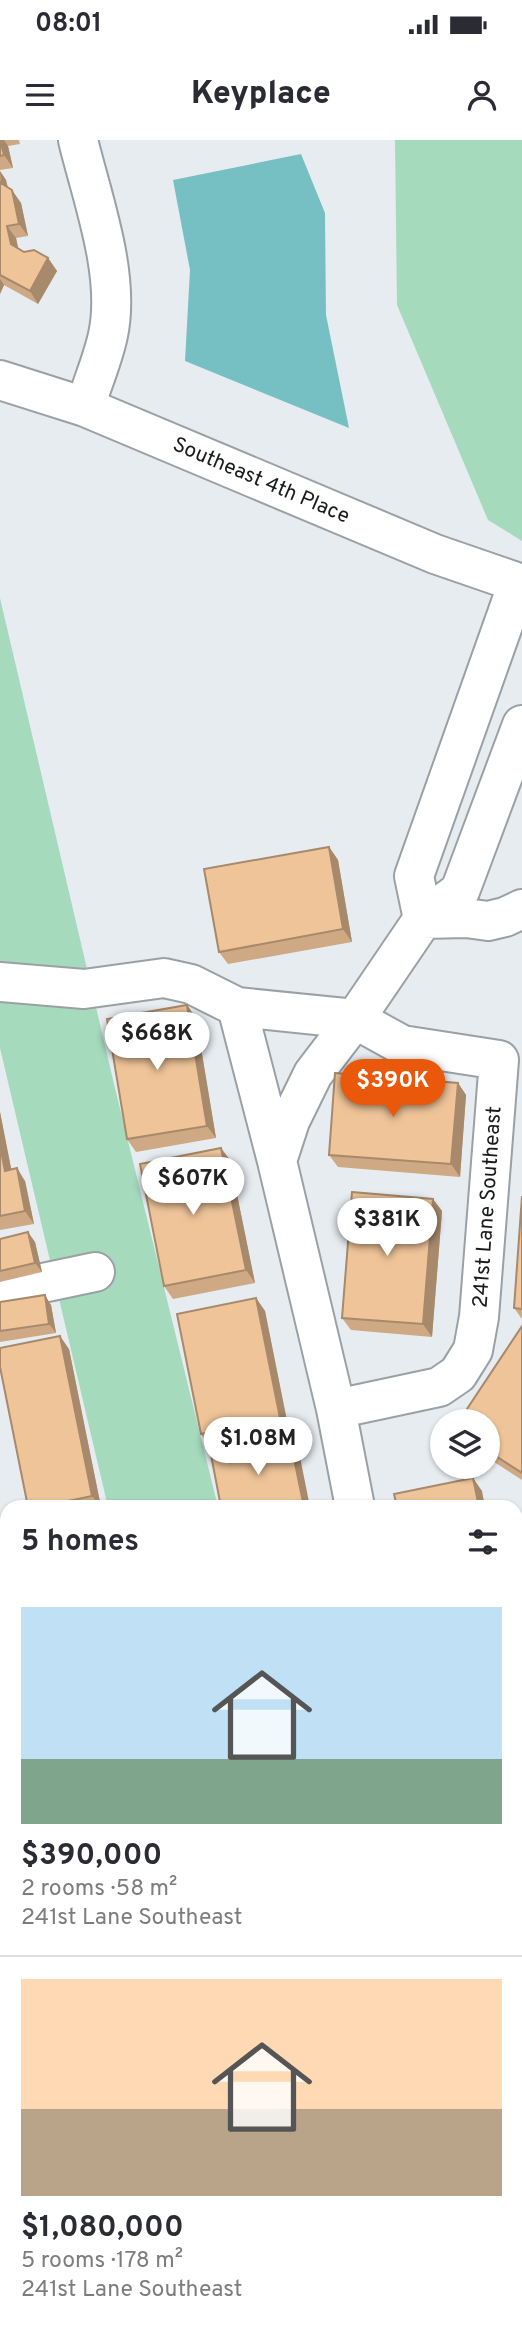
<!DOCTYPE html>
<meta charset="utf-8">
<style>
:root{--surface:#fff;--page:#f2f2f3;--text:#2b2b33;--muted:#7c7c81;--line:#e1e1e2;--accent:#ea580c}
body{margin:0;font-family:Overpass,sans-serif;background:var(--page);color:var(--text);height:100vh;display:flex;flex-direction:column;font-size:26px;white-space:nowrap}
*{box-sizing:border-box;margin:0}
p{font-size:23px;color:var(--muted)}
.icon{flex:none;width:38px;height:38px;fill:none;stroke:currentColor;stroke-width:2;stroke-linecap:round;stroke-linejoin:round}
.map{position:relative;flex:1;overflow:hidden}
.sheet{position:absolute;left:0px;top:1360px;width:523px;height:842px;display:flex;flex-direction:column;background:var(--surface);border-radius:21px 21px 0 0;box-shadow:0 2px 5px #0004}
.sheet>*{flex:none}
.controls{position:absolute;left:430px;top:1269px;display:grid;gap:14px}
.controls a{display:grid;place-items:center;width:70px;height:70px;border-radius:50%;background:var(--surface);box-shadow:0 2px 5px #0004;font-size:35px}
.price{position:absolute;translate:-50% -60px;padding:0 16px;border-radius:24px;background:#fff;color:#222;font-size:23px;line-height:46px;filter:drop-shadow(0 2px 4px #0008)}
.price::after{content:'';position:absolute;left:50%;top:42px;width:21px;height:16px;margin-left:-10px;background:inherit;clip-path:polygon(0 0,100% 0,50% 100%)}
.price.active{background:var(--accent);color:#fff}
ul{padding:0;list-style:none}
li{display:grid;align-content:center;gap:14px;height:371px;padding:0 21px}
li+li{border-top:2px solid var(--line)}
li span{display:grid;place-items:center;height:217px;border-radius:0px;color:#555}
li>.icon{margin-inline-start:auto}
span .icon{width:126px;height:126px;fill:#fffc;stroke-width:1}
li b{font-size:30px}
h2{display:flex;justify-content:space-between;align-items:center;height:84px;padding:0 21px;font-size:30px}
.status{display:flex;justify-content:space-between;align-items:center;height:49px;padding:0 35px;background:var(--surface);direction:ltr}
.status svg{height:19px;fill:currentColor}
header{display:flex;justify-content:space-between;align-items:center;height:91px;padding:0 21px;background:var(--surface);font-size:32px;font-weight:800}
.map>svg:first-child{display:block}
</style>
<div class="status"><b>08:01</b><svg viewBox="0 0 49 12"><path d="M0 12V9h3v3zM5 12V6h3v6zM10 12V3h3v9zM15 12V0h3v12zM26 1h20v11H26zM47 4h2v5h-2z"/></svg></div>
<header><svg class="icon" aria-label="menu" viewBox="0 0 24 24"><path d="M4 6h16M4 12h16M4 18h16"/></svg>Keyplace<svg class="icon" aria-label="person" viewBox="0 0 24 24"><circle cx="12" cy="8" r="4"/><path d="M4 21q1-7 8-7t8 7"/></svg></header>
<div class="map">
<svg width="522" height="2201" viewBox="0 0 522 2201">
<rect width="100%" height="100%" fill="#e7ecf1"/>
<path fill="#a6dabd" d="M 395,0 L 522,0 L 522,401 L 488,380 L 397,165 Z
M 0,458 L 114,944 L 218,1367 L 108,1367 L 0,908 Z
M 516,1874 L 522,1878 L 522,2201 L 128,2201 L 82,2195 L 516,2194 Z
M 0,2033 L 7,2033 L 7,2184 L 0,2183 Z"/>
<path fill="#76c0c4" d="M 301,14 L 325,73 L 326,175 L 349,288 L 185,221 L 190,130 L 173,40 Z"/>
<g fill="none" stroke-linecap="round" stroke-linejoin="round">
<defs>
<path id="minor" d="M 78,0 C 92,58 121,135 108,195 C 103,219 92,244 85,267
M 0,240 L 85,267 L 435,414 L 522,444
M 423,779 L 414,736 L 518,443
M 423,779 L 466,778 L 488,781 L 505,777 L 522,769
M 0,842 L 84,849 L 164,838 L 191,844 L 237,867 L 355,879 L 313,934 L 290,981 L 277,1021 L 336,1269 L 355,1367
M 237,867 L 277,1021
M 0,1152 L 95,1132
M 336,1269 L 439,1247 L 458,1234 L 473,1210 L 479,1177 L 499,920 L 402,905 L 355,879 L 423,779 L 460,751 L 522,585
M 0,1447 L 7,1445
M 0,1517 L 7,1575
M 516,1678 L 522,1681
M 0,1851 L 7,1851"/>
</defs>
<use href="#minor" stroke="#9ba0a4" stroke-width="42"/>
<use href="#minor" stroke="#fff" stroke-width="38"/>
</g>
<path fill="#cea984" d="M 0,0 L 19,0 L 20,4 L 8,6 L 13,28 L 0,30 Z
M 0,31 L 6,40 L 8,47 L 21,63 L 28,96 L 16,98 L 18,108 L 24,112 L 48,118 L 57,131 L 38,164 L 4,145 L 0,154 Z
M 329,707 L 338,720 L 352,802 L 228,824 L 219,812 Z
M 187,865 L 196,878 L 216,998 L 136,1012 L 127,999 Z
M 458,943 L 466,955 L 460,1037 L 338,1027 L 329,1015 Z
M 0,972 L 11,1029 L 25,1041 L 34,1084 L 0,1090 Z
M 230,1020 L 255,1143 L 173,1159 L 164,1146 Z
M 522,1056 L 522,1179 L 514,1168 Z
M 433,1059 L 442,1071 L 432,1197 L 351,1190 L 342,1178 Z
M 0,1099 L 35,1102 L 42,1132 L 0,1142 Z
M 256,1158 L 265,1171 L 289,1291 L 210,1307 L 201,1294 Z
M 0,1162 L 51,1165 L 56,1193 L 0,1202 Z
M 522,1186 L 522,1340 L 488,1318 L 488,1281 Z
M 69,1209 L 101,1367 L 28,1367 Z
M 516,1518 L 522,1520 L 522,1619 L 516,1616 Z
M 0,1637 L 2,1641 L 7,1691 L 7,1725 L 0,1726 Z
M 522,1763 L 522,1825 L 516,1822 L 516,1776 Z
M 0,1870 L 7,1870 L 7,1912 L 0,1912 Z
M 7,1924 L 7,2010 L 0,2010 L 0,1936 Z"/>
<path fill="#a7896b" d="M 1,0 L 4,0 L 8,6 L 13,28 L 4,15 Z
M 0,31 L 6,40 L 9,56 L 1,43 Z
M 12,50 L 21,63 L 28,96 L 19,84 Z
M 7,86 L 16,98 L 20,117 L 11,104 Z
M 48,118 L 57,131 L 38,164 L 30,151 Z
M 0,139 L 4,145 L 0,154 Z
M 329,707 L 338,720 L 352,802 L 343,789 Z
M 187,865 L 196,878 L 216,998 L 207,986 Z
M 458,943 L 466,955 L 460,1037 L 451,1024 Z
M 0,972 L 14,1043 L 5,1031 L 0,1006 Z
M 221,1008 L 230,1020 L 255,1143 L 246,1130 Z
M 17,1028 L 25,1041 L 34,1084 L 25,1071 Z
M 433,1059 L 442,1071 L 432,1197 L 423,1184 Z
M 28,1092 L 35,1102 L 42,1132 L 35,1123 Z
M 45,1155 L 51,1165 L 56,1193 L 49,1184 Z
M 256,1158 L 265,1171 L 289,1291 L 280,1278 Z
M 60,1196 L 69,1209 L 101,1367 L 92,1356 Z
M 290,1299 L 299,1312 L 310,1367 L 304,1367 Z
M 473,1338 L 482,1351 L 485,1367 L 479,1367 Z
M 0,1637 L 2,1641 L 7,1691 L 7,1720 L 4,1715 L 0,1677 Z"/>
<path fill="#efc499" stroke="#a7896b" stroke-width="2" d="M 0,0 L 4,15 L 0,16 Z
M 0,41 L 1,43 L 12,50 L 19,84 L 7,86 L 11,104 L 24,112 L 34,110 L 48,118 L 30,151 L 0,135 Z
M 329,707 L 343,789 L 219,812 L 204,729 Z
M 187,865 L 207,986 L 127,999 L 107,879 Z
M 335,933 L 458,943 L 451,1024 L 329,1015 Z
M 0,1006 L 5,1031 L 17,1028 L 25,1071 L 0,1076 Z
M 221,1008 L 246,1130 L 164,1146 L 140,1024 Z
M 352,1052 L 433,1059 L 423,1184 L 342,1178 Z
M 522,1056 L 522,1169 L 514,1168 Z
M 28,1092 L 35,1123 L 0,1131 L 0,1099 Z
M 45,1155 L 49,1184 L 0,1191 L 0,1162 Z
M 256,1158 L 280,1278 L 201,1294 L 177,1174 Z
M 522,1186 L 522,1333 L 488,1311 L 488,1281 L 459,1281 Z
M 60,1196 L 92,1356 L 40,1367 L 28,1367 L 0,1227 L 0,1208 Z
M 290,1299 L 304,1367 L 221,1367 L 211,1315 Z
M 473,1338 L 479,1367 L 397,1367 L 394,1354 Z
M 516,1518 L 522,1520 L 522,1610 L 516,1608 Z
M 0,1677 L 4,1715 L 0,1716 Z
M 522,1763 L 522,1816 L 516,1814 L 516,1776 Z
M 0,1870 L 7,1870 L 7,1903 L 0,1903 Z
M 1,1924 L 7,1924 L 7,1997 L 0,1997 Z"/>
<g text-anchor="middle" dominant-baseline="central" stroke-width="6" stroke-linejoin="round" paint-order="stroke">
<g font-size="21" fill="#181a1b" stroke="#fff">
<text transform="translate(261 341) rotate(23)">Southeast 4th Place</text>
<text transform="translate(488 1067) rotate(-86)">241st Lane Southeast</text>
</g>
</g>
</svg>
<div class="controls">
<a><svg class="icon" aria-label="layers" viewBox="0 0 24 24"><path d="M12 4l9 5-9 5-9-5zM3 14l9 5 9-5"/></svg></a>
</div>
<b class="price" style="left:157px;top:932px">$668K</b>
<b class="price active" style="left:393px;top:979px">$390K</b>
<b class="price" style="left:193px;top:1077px">$607K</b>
<b class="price" style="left:387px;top:1118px">$381K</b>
<b class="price" style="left:258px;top:1337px">$1.08M</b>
<section class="sheet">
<h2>5 homes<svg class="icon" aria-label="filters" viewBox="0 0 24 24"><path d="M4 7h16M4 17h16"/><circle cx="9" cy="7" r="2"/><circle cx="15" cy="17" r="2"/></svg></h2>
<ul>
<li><span style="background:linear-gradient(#bfe0f5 70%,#7fa58c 0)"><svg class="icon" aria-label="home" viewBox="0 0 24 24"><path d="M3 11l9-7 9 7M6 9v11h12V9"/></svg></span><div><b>$390,000</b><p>2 rooms · 58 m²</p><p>241st Lane Southeast</p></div></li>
<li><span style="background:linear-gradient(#ffd9b3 60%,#b9a48a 0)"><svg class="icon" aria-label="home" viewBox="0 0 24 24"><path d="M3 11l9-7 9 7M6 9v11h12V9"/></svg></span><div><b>$1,080,000</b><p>5 rooms · 178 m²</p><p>241st Lane Southeast</p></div></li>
</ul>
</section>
</div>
